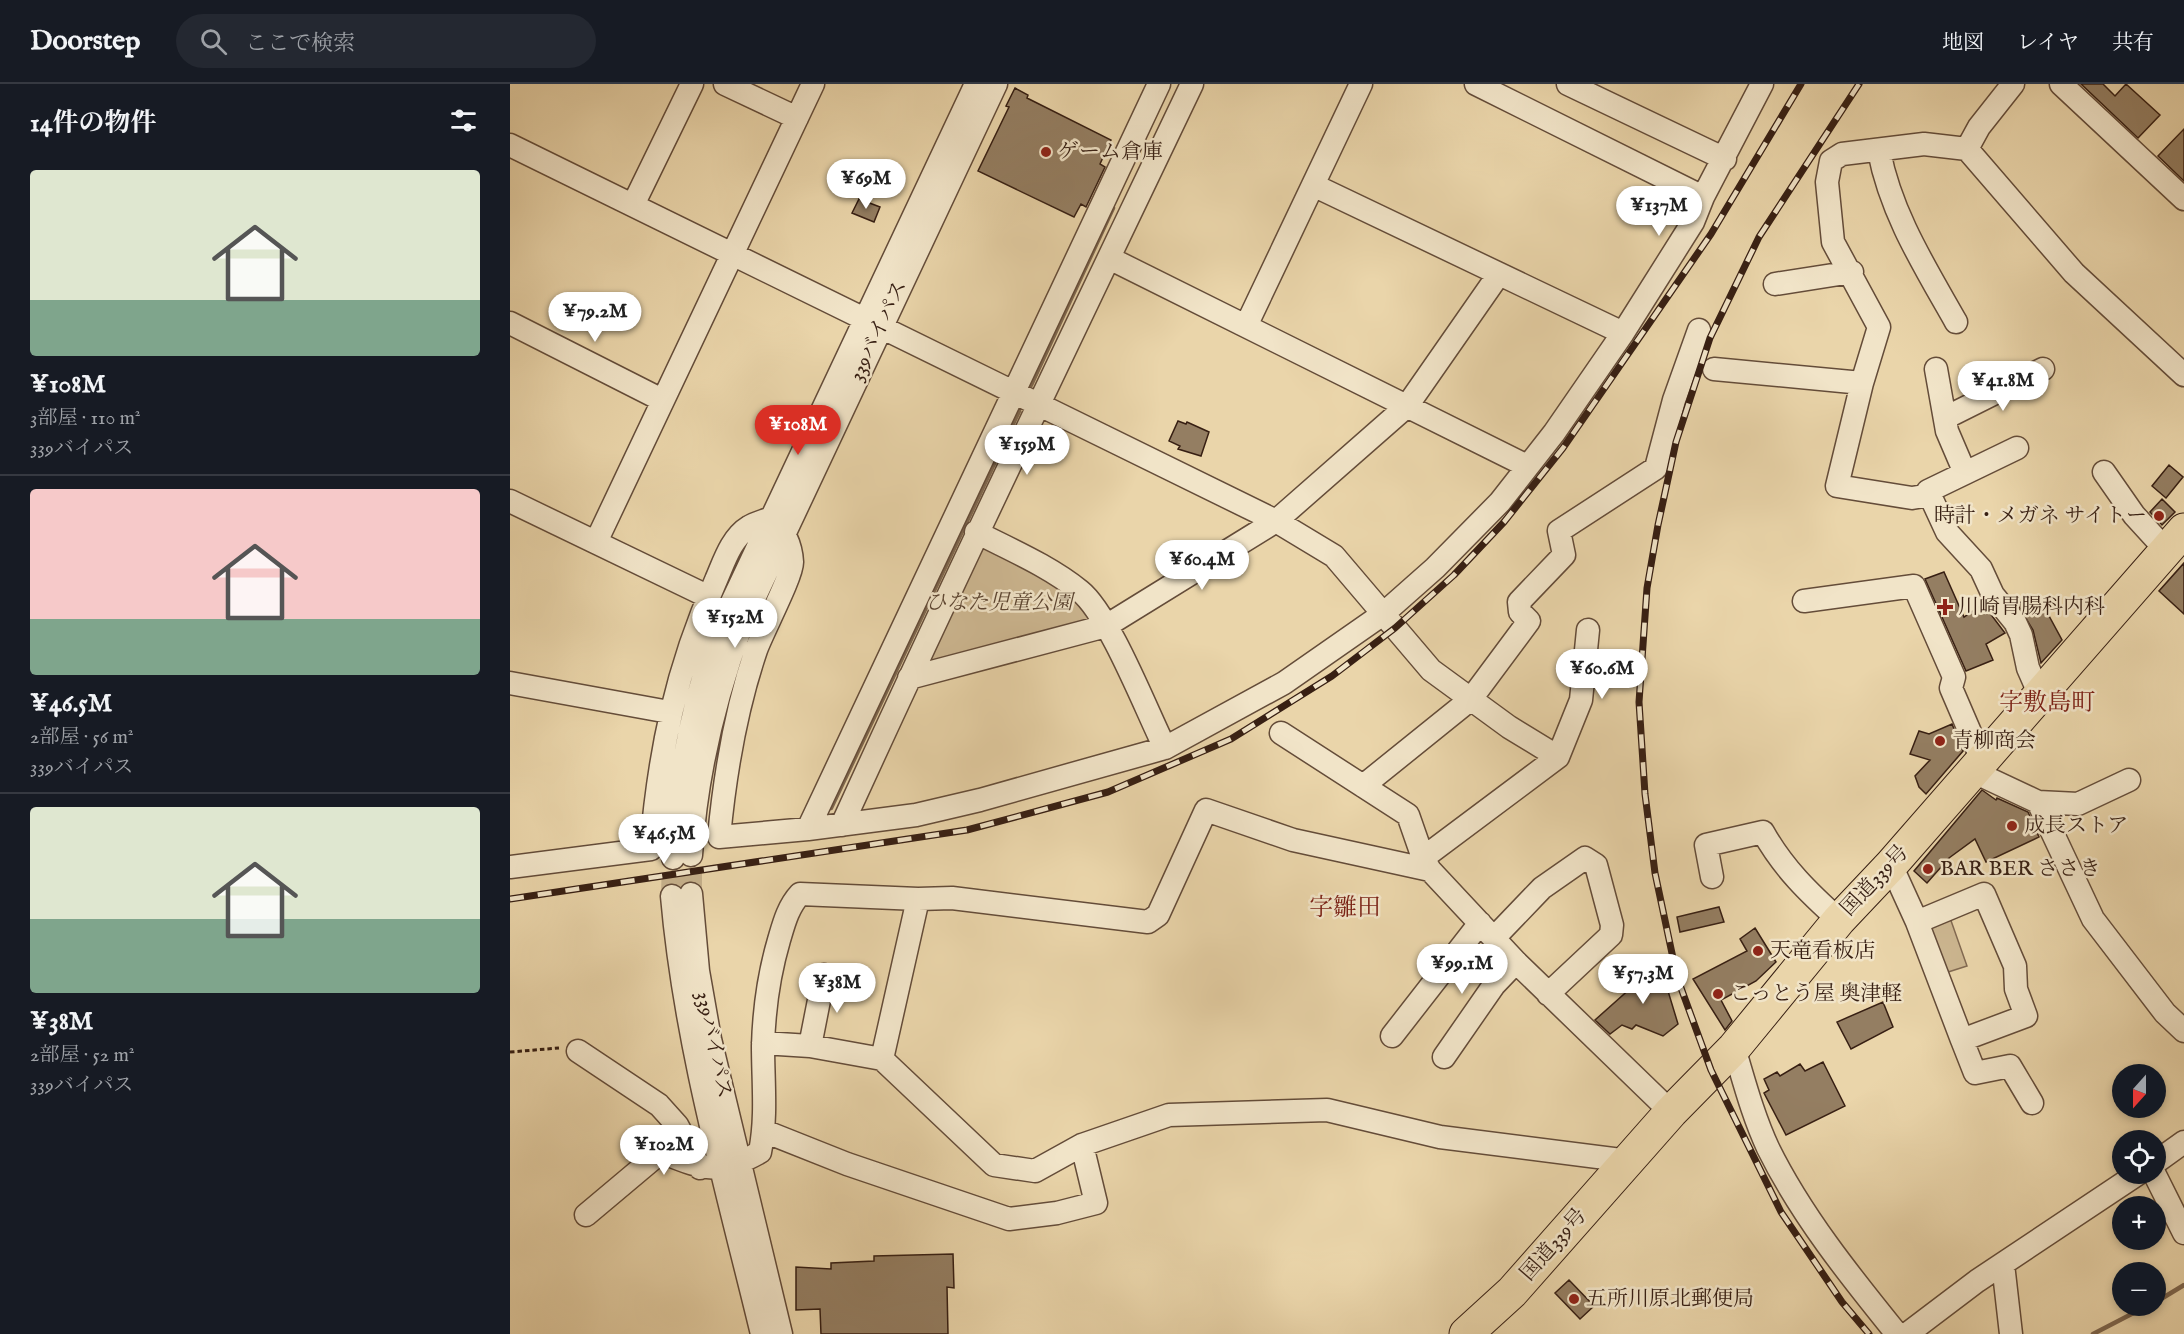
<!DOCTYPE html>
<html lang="ja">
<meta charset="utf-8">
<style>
:root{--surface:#171b24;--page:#242831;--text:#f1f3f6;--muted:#9ea1a6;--line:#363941;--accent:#d93025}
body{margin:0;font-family:"IM FELL English","Noto Serif JP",serif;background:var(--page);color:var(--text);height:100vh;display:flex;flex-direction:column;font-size:22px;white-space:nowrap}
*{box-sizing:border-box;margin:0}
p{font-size:20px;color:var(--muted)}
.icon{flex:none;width:33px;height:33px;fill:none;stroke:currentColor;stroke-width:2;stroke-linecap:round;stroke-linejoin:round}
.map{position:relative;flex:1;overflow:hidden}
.sheet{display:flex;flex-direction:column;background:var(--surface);width:510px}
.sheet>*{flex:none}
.needle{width:39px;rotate:201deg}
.fabs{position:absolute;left:1602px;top:980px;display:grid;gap:12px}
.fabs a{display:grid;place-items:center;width:54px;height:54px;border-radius:50%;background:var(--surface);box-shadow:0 3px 9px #0003;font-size:30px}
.price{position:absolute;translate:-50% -51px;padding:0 14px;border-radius:21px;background:#fff;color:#222;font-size:20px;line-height:39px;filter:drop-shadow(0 2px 3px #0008)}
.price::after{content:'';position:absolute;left:50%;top:36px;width:18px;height:14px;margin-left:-9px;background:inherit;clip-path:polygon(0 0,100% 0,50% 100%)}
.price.current{background:var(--accent);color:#fff}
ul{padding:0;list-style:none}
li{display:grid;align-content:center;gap:12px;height:318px;padding:0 30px}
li+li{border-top:2px solid var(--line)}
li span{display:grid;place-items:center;height:186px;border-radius:6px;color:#555}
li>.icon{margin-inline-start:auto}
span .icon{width:108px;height:108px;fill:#fffc;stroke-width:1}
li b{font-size:26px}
h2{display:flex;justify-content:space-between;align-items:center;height:72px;padding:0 30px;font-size:26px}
header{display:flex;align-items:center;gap:36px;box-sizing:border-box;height:84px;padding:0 30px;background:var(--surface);border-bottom:2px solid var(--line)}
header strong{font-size:28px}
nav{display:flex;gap:33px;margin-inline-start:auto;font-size:21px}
.search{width:420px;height:54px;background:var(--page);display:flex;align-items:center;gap:15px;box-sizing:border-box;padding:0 21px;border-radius:33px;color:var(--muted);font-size:22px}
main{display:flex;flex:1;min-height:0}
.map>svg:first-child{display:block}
</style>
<header>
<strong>Doorstep</strong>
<div class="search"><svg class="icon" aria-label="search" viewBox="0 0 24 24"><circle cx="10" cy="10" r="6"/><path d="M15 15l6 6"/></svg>ここで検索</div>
<nav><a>地図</a><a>レイヤ</a><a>共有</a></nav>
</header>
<main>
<section class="sheet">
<h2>14件の物件<svg class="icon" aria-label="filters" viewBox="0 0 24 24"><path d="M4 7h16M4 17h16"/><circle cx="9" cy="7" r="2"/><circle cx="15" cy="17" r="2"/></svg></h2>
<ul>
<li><span style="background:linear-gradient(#dfe7d0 70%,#7fa58c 0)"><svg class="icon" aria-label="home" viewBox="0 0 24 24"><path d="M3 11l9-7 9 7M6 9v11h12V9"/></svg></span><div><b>¥108M</b><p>3部屋 · 110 m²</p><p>339バイパス</p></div></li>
<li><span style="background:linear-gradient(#f6c9c9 70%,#7fa58c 0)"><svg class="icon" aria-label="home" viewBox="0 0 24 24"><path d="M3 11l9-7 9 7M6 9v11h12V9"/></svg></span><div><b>¥46.5M</b><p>2部屋 · 56 m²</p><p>339バイパス</p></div></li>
<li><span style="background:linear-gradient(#dfe7d0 60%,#7fa58c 0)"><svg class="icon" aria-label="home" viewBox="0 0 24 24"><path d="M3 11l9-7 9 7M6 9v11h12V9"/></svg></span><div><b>¥38M</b><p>2部屋 · 52 m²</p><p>339バイパス</p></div></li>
</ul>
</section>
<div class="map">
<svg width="1674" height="1250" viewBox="0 0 1674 1250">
<rect width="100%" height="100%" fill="#ead5aa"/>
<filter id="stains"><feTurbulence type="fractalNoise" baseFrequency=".00333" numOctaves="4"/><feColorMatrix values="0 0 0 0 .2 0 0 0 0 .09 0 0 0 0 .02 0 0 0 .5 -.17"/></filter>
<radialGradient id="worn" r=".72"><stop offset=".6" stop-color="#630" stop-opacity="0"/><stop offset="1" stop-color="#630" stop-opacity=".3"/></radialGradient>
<path fill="#ccb690" stroke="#826a52" stroke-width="1.5" d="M 474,464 C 518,484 551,497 582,535 L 426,582 L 418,572 L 470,465 Z
M 1439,831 L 1457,882 L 1435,889 L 1418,846 Z"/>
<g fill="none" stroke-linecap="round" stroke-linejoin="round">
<path stroke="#7e674f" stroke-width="4.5" d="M 521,301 L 603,124
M 321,724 L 509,327
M 1646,1218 L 1674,1201
M 1583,1250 L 1639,1221"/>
</g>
<path fill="#947e62" stroke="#371f13" stroke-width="1.5" d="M 1571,0 L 1593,0 L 1605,12 L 1616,0 L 1650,31 L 1628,54 Z
M 505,4 L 518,11 L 517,14 L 601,56 L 590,80 L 595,83 L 576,123 L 571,120 L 564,133 L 468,87 L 499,23 L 496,22 Z
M 1674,45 L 1674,97 L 1648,72 Z
M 349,115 L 370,123 L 364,138 L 342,129 Z
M 668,337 L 676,340 L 677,338 L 699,348 L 691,372 L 668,365 L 670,362 L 659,357 Z
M 1659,381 L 1673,393 L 1656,414 L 1642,402 Z
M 1652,415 L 1665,428 L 1652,441 L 1640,428 Z
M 1674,479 L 1674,530 L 1649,507 Z
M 1434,488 L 1454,533 L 1473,520 L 1495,549 L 1476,560 L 1483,576 L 1456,587 L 1415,495 Z
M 1523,512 L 1528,521 L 1532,519 L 1552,556 L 1531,579 L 1523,546 L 1507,520 Z
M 1442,640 L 1453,667 L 1416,710 L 1409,703 L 1405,692 L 1420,676 L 1400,670 L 1409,647 L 1419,650 Z
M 1472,706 L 1486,716 L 1487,714 L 1518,728 L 1529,753 L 1476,778 L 1465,755 L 1439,774 L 1417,799 L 1404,787 Z
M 1209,823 L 1214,838 L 1170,848 L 1167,833 Z
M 1245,844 L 1266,878 L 1246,897 L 1211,916 L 1222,937 L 1215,946 L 1183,895 L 1237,867 L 1230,855 Z
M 1148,874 L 1168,940 L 1153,952 L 1126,941 L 1122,945 L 1112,941 L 1100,950 L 1085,936 L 1132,894 L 1130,890 Z
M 1373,918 L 1383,943 L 1341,965 L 1327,938 Z
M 1313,978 L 1335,1022 L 1276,1051 L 1254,1009 L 1259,1006 L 1254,995 L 1267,988 L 1270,992 L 1290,980 L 1295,987 Z
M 443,1170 L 444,1204 L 437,1203 L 438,1250 L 311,1250 L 310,1225 L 286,1226 L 286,1183 L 321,1185 L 321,1179 L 364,1177 L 364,1172 Z
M 1059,1196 L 1084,1222 L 1070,1235 L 1045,1209 Z"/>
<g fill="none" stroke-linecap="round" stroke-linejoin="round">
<path stroke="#c6b18c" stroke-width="22" stroke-dasharray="22 11" stroke-linecap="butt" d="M 181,810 L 181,771
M 162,812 L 163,774"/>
<defs>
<path id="minor" d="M 215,0 L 287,34
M 966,0 L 1193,113
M 1058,0 L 1215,75
M 1551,0 L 1674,115
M 0,61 L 766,437 L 824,472 L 921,586 L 999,643 L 1048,673 L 913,774 L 920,786 L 1006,878 L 1161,1028
M 1457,65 L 1469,43 L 1503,0
M 1369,67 C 1381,130 1415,183 1446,238
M 803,101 L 1113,249
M 123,121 L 182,0
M 599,174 L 1017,382
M 1265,200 L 1342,188
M 0,239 L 152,316
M 736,242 L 851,0
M 1204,285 L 1352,299
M 1426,285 L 1437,347 L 1455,389
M 1435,334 L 1533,285
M 1594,388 L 1624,431 L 1656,466
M 1418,407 L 1507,364
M 0,417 L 199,513
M 466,448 C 501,466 539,482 570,507 C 599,530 637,628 655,664
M 86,458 L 303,0
M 1294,517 L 1404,502 L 1444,593 L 1441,604 L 1472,676
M 399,594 L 596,542 L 766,437 L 897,322 L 989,190
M 0,599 L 159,628
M 1529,609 L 1518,584 L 1511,551 L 1505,538 L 1483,511 L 1471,485 L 1437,448 L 1418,407 L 1414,412 L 1402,414 L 1327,402 L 1352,299 L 1369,243 L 1323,158 L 1317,98 L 1321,77 L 1332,70 L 1414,60 L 1457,65 L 1564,189 L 1674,291
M 771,649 L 898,731 L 913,774
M 1048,673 L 1071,616 L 1078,546
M 1462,687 L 1528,718 L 1568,720 L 1619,696
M 853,702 L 961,615 L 1019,537 L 1010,528 L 1009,518 L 1054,471 L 1049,447 L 1146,384 L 1164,316 L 1189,246
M 1528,718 L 1583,835 L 1655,929 L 1674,947
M 332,741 C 445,493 564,247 682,0
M 298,745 L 406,731 L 470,716 L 655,664 L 774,599 L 873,530 L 925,484 L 990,418 L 1044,349 L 1113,249 L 1183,138 L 1193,113 L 1252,0
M 181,771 C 186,690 204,616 232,540 L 486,0
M 163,774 C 167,697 182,622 207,550 L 466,0
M 1381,781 L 1407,838 L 1452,956 L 1516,932 L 1506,905 L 1505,882 L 1474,810 L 1407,838
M 0,783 L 141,765 C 149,669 166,585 206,496 C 214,478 221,454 239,443 C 245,439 254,437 261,434 C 274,446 281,459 282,478 C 283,490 252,549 246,566 C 225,628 215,689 209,753 L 298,745 L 649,0
M 1202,793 L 1196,761 L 1253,748 C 1273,784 1299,809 1329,836
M 181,810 L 188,887 L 200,955 L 271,1250
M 162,812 C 175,961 217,1105 252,1250
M 408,815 L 442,814 L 638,838 L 648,831 L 696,726 L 783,756 L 920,786
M 984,854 L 1032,804 L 1075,774 L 1086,781 L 1102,841 L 1101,851 L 1038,910
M 882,952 L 970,839
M 1452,956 L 1465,989 L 1500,982 L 1522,1019
M 253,959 L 300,962 L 372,975
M 300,962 L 314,891
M 1224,964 C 1234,997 1243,1032 1258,1064 C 1291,1131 1340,1192 1387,1250
M 68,967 L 149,1021 L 167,1041 L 190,1084
M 934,973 L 984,901 L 1006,878
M 254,1047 L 337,1080 L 499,1135 L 547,1129 L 586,1119 L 572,1061
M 1646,1078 L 1674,1058
M 1644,1089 L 1674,1149
M 76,1131 L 151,1068 C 194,1085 208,1092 250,1068 C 257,1033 253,997 253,962 C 254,926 259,890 269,856 C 274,839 278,823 290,810 L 408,815 L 372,975 L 484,1081 L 525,1087 L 572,1061 L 659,1031 L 817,1026 L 930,1053 L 1119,1077
M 1493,1180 L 1501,1250
M 1397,1250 L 1467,1197 L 1629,1089"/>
<path id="highway" d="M 956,1250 L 1002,1208 L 1161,1028 L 1224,964 L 1329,836 L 1381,781 L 1674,446"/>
</defs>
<use href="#minor" stroke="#644c39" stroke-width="25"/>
<use href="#highway" stroke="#371f13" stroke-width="35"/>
<path stroke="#371f13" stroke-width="3" stroke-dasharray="4.5 3" stroke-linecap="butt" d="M 0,968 L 49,964"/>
<use href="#minor" stroke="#f1e4c8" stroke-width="22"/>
<use href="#highway" stroke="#ead5aa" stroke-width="33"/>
<defs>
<path id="rail" d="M 1349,0 L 1249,153 L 1200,254 L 1166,358 L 1148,441 L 1137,504 L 1129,618 L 1135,710 L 1145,789 L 1167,893 L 1201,986 L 1271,1128 L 1332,1218 L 1359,1250
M 0,815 L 457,746 L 598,708 L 721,655 L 822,592 L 885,544 L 944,491 L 994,438 L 1053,364 L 1201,150 L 1291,0"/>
</defs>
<use href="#rail" stroke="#371f13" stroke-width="7"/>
<use href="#rail" stroke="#f1e4c8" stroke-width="4.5" stroke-dasharray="14" stroke-linecap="butt"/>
</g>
<g fill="#8f2418" stroke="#f1e4c8" stroke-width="2">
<circle cx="536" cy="68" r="6"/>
<circle cx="1649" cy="432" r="6"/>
<path d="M1432 514h6v6h6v6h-6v6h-6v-6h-6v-6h6z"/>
<circle cx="1430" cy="657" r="6"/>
<circle cx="1502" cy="742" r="6"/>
<circle cx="1418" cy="785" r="6"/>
<circle cx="1248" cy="867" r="6"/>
<circle cx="1208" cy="910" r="6"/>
<circle cx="1064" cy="1215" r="6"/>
</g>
<g text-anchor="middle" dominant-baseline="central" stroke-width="5" stroke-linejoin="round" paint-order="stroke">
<g font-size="21" fill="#371f13" stroke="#f1e4c8" text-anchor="start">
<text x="548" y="68">ゲーム倉庫</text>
<text x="1637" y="432" text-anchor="end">時計・メガネ サイトー</text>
<text x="1448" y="523">川崎胃腸科内科</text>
<text x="1442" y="657">青柳商会</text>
<text x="1514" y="742">成長ストア</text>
<text x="1430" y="785">BAR BER ささき</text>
<text x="1260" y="867">天竜看板店</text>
<text x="1220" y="910">こっとう屋 奥津軽</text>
<text x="1076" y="1215">五所川原北郵便局</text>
</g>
<g font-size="21" fill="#371f13" stroke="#f1e4c8">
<text transform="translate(369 247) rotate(-65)">339バイパス</text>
<text transform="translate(1365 797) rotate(-47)">国道339号</text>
<text transform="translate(203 961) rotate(78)">339バイパス</text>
<text transform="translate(1044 1161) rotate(-49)">国道339号</text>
</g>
<g font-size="21" font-style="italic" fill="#5c4532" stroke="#f1e4c8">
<text x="489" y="519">ひなた児童公園</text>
</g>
<g font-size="24" fill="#7a1f14" stroke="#f1e4c8">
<text x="1537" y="619">字敷島町</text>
<text x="835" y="824">字雛田</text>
</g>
</g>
<rect width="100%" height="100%" filter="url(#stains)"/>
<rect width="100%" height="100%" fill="url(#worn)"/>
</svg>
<div class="fabs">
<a><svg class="needle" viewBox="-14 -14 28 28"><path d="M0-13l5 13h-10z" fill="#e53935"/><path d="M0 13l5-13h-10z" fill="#9ea1a6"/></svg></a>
<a><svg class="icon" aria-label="locate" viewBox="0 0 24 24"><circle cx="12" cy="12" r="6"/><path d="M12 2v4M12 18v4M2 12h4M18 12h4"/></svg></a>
<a>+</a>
<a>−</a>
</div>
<b class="price" style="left:356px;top:126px">¥69M</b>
<b class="price" style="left:1149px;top:153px">¥137M</b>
<b class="price" style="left:85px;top:259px">¥79.2M</b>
<b class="price" style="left:1493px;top:328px">¥41.8M</b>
<b class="price current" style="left:288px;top:372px">¥108M</b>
<b class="price" style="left:517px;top:392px">¥159M</b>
<b class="price" style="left:692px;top:507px">¥60.4M</b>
<b class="price" style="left:225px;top:565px">¥152M</b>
<b class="price" style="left:1092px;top:616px">¥60.6M</b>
<b class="price" style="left:154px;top:781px">¥46.5M</b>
<b class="price" style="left:952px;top:911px">¥99.1M</b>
<b class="price" style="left:1133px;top:921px">¥57.3M</b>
<b class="price" style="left:327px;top:930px">¥38M</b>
<b class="price" style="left:154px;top:1092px">¥102M</b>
</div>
</main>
